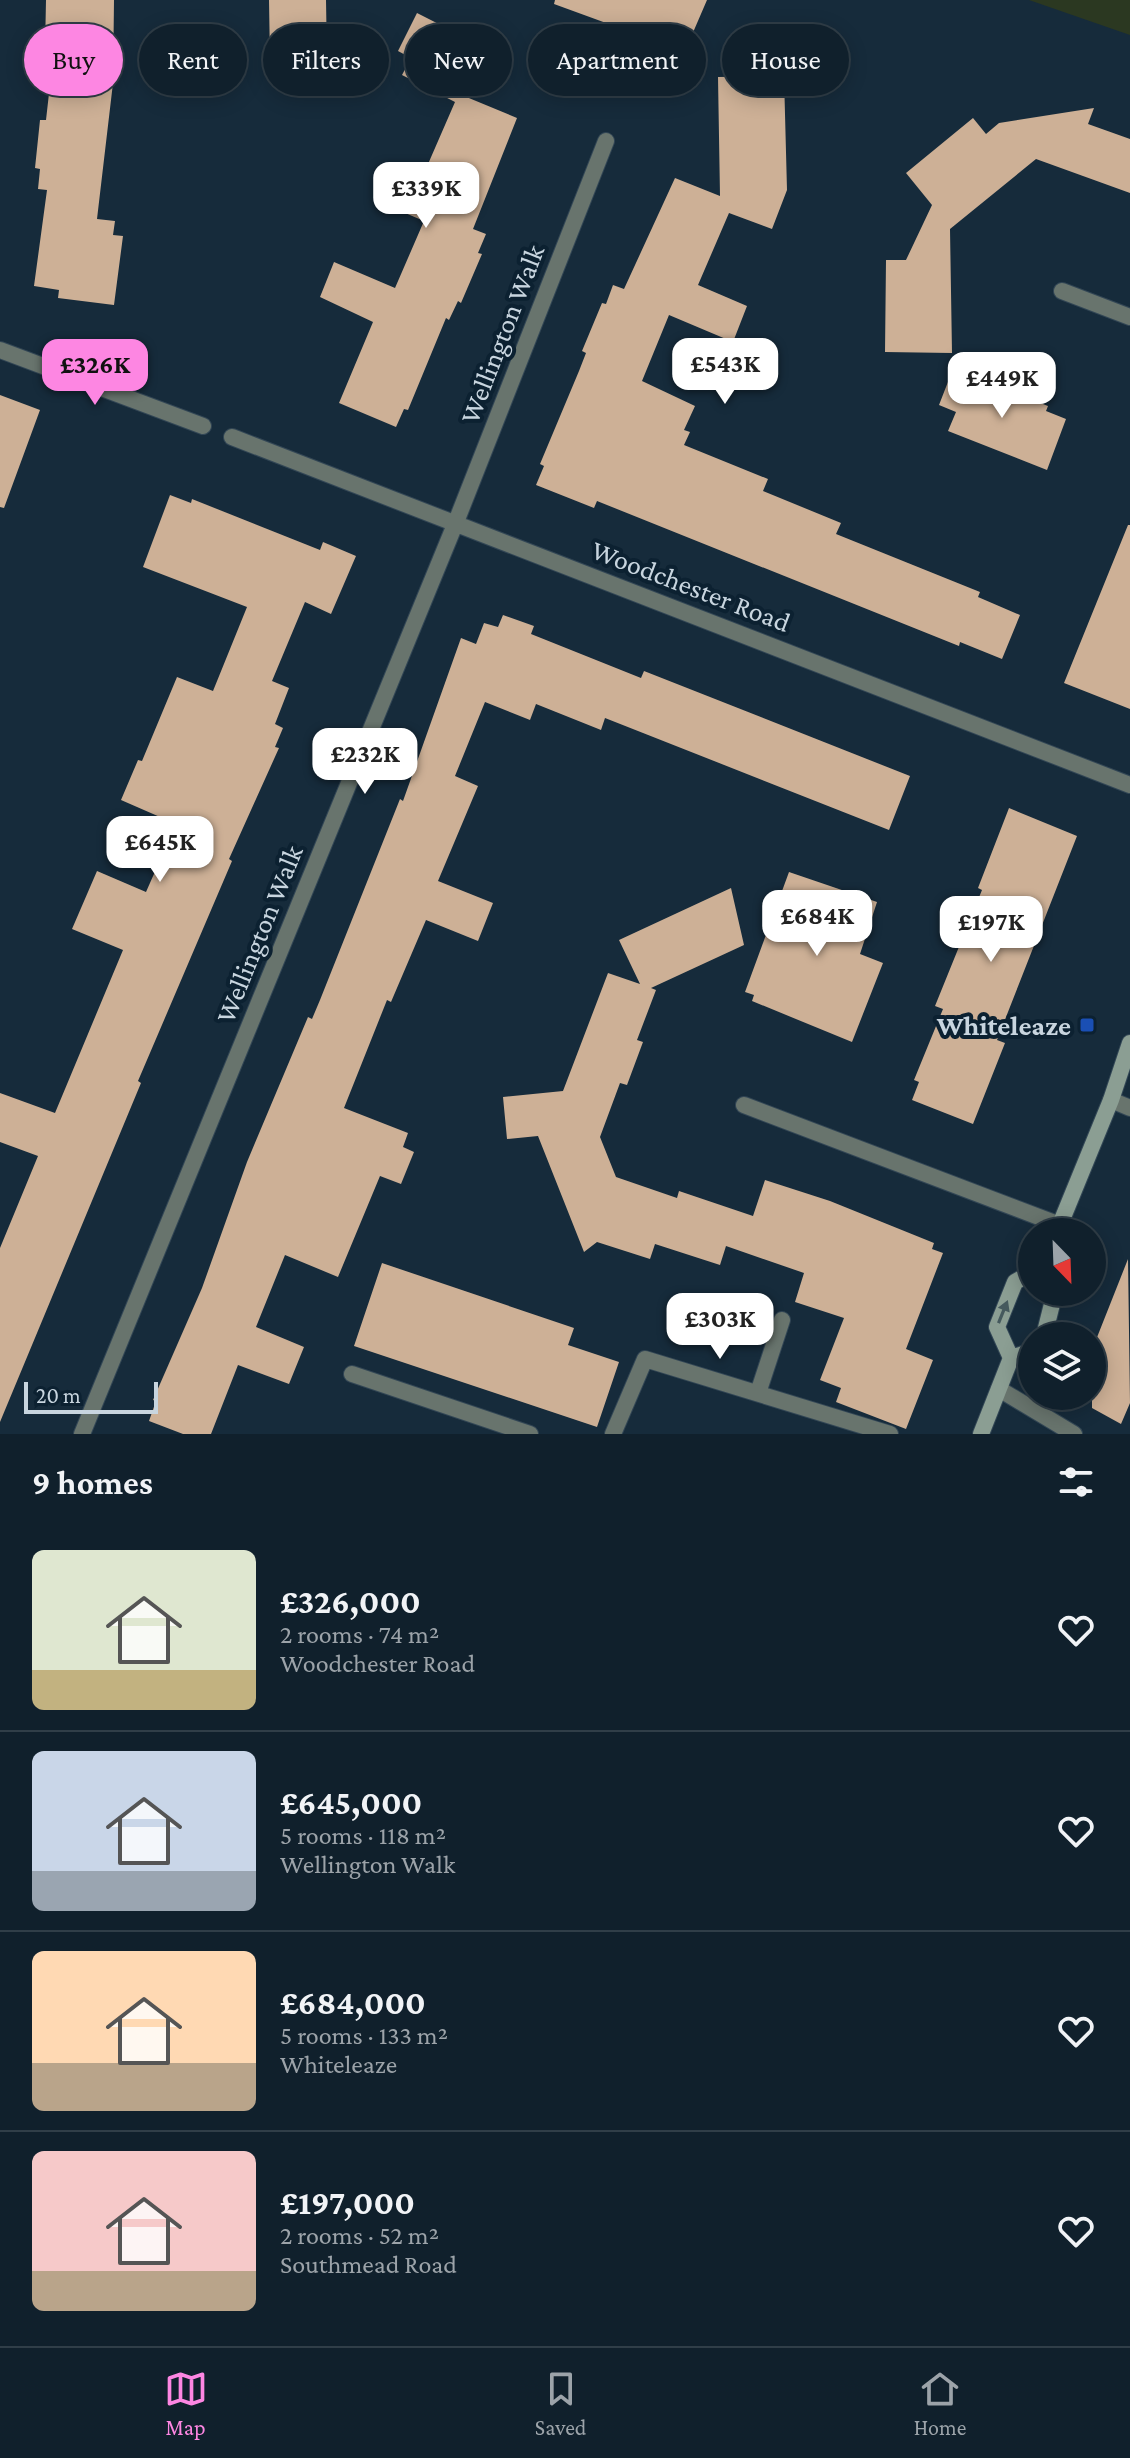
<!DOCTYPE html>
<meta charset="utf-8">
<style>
:root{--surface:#10202c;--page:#1e2d38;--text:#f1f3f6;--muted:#9ca3a9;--line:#303e48;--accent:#fd86e2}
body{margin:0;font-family:"Crimson Pro",serif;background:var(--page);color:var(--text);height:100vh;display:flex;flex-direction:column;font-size:30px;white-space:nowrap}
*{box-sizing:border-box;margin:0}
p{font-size:26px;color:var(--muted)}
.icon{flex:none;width:44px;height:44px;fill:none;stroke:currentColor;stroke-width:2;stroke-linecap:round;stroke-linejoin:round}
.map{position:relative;height:1434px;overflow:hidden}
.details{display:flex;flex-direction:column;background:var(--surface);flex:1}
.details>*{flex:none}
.banner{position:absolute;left:24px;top:24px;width:1082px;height:72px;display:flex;gap:16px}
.needle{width:52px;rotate:157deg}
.fabs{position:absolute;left:1018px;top:1218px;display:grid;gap:16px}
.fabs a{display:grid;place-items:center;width:88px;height:88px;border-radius:50%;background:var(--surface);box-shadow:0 4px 20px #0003,0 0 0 2px var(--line);font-size:40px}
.scale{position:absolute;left:24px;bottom:20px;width:134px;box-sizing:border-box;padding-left:8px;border:4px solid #c8d5df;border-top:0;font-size:22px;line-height:28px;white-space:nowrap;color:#c8d5df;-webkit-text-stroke:6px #0c2131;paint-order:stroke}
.price{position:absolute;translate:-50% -68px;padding:0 18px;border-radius:16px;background:#fff;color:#222;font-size:26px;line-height:52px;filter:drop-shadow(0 2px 4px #0008)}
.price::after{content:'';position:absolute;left:50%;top:48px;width:24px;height:18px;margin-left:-12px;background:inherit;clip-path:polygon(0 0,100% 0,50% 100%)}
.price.on{background:var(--accent);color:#111}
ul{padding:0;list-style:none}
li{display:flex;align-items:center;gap:24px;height:200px;padding:0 32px}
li+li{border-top:2px solid var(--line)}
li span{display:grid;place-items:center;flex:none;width:224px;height:160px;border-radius:12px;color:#555}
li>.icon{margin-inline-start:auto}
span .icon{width:96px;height:96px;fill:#fffc;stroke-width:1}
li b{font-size:34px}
h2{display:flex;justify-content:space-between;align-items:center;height:96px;padding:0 32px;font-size:34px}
.pill{padding:0 28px;border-radius:36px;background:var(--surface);box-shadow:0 4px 20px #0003,0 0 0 2px var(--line);font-size:28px;line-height:72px}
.pill.on{background:var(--accent);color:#111}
.dock{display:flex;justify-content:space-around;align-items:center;height:112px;border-top:2px solid var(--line);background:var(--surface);font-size:22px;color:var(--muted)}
.dock a{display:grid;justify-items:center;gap:4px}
.dock .on{color:var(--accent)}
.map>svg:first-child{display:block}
</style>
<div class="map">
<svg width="1130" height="1434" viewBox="0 0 1130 1434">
<rect width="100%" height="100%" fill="#162b3b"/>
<path fill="#2b3821" d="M 1029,0 L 1130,0 L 1130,35 Z"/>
<path fill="#cdb096" d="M 46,0 L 114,0 L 113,83 L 97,219 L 115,221 L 113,235 L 123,236 L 114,305 L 58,298 L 59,290 L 34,286 L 47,190 L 38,189 L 40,169 L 35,168 L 40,120 L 46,120 L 54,49 L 45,49 Z
M 269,0 L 326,0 L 327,60 L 270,61 Z
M 555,0 L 707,0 L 682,58 L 616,31 L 617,27 L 554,4 Z
M 417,13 L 488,49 L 464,96 L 517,118 L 473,229 L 486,234 L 478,253 L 482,254 L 461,303 L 458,301 L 449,320 L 446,318 L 408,410 L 404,409 L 396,427 L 339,403 L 373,322 L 320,297 L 334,262 L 395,288 L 424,221 L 384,204 L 403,162 L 425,171 L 455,102 L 402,75 L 411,58 L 398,51 Z
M 784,76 L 787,190 L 772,229 L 729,213 L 698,285 L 747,306 L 733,342 L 669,315 L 642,381 L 695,406 L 684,430 L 690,432 L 684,445 L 768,479 L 763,491 L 841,523 L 836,534 L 980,592 L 978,597 L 1020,615 L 1002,659 L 960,642 L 959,646 L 597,501 L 594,508 L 536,485 L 544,466 L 540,464 L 579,371 L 586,353 L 582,351 L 602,303 L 606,304 L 613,285 L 624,289 L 675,178 L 720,196 L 718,77 Z
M 1094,108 L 1088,124 L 1130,139 L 1130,193 L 1036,159 L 950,229 L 952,353 L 885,352 L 886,260 L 906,260 L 932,205 L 906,173 L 973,118 L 986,134 L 999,123 Z
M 953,369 L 1048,406 L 1046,411 L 1066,419 L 1047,470 L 948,431 L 956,412 L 939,405 Z
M 0,395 L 40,410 L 4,508 L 0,507 Z
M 170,495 L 191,503 L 192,499 L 320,550 L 323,542 L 356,556 L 331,614 L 305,602 L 272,681 L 289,688 L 275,724 L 283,728 L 275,747 L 279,748 L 229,859 L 232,861 L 138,1081 L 141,1083 L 0,1422 L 0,1248 L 38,1156 L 0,1142 L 0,1093 L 55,1113 L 123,950 L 72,929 L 97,871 L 146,892 L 176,824 L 121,800 L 138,760 L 142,761 L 177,677 L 213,691 L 247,607 L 143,567 Z
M 1128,525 L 1130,525 L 1130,709 L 1064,683 Z
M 503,615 L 534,626 L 531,634 L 641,678 L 644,671 L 910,776 L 889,830 L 605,718 L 601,730 L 536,704 L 530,720 L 485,702 L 455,776 L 478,786 L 438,881 L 493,903 L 478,941 L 426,920 L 391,1002 L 387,1000 L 344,1108 L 408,1133 L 403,1147 L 414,1152 L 401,1184 L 380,1176 L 338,1277 L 285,1255 L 256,1327 L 304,1347 L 289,1384 L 238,1365 L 211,1434 L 183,1434 L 149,1421 L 156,1401 L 153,1400 L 202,1288 L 247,1162 L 308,1017 L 312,1019 L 320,1000 L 400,799 L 403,801 L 461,638 L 476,644 L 484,623 L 498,627 Z
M 1009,808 L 1077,836 L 997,1040 L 1005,1043 L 973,1124 L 912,1100 L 919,1082 L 914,1080 L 943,1009 L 935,1006 L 982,890 L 978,888 Z
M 789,872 L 877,902 L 860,954 L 883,963 L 852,1042 L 752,1001 L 754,995 L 745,992 Z
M 731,888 L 744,945 L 651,988 L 656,990 L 637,1040 L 643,1042 L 627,1085 L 620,1083 L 600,1137 L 616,1177 L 677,1198 L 679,1191 L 753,1216 L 765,1180 L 830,1201 L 934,1243 L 932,1249 L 943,1253 L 906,1349 L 933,1360 L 906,1429 L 836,1402 L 841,1388 L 820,1380 L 844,1318 L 795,1302 L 804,1273 L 726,1246 L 720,1265 L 655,1244 L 650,1259 L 597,1242 L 584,1252 L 538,1136 L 507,1139 L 503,1097 L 563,1091 L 608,973 L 640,984 L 619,940 Z
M 1128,1259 L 1130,1403 L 1121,1424 L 1092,1408 L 1092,1350 Z
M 382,1263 L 574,1328 L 568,1345 L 619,1362 L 597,1427 L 354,1346 Z"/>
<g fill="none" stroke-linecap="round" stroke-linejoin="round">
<defs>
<path id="street" d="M 1062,291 L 1130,317
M 0,350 L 203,426
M 232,437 L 1130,785
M 1111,1100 L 1130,1108
M 744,1105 L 1060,1225
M 352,1374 L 530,1434
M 999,1389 L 1074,1434
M 758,1393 L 782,1320
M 82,1434 L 456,522 L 606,141
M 613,1434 L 645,1359 L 890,1434"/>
<path id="secondary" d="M 1057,1232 L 1111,1100 L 1130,1043
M 1044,1336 L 1055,1292
M 1011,1358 L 997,1327 L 1015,1282 L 1032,1272
M 981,1434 L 1011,1358 L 1032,1351"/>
</defs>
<use href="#street" stroke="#324655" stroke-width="18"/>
<use href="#secondary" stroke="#324655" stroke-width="18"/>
<use href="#street" stroke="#68746d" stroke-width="16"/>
<use href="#secondary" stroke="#8b9e93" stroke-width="16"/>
</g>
<defs><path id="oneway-solid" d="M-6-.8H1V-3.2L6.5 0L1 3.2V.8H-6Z" transform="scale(2)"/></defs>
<use fill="#45595d" href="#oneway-solid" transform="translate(1003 1312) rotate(-68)"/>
<rect fill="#1a4fb4" stroke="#0c2131" stroke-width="3" x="1079" y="1017" width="16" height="16" rx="4"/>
<g text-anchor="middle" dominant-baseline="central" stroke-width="8" stroke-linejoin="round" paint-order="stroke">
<g font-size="28" fill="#c8d5df" stroke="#0c2131">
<text transform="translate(502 334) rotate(-69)">Wellington Walk</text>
<text transform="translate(691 586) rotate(21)">Woodchester Road</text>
<text transform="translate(259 934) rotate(-68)">Wellington Walk</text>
</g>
<g font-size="28" font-weight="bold" fill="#c8d5df" stroke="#0c2131" text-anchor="end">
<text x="1071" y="1025">Whiteleaze</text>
</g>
</g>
</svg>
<div class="fabs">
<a><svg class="needle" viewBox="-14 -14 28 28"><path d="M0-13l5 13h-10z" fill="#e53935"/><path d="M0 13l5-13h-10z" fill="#9ca3a9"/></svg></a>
<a><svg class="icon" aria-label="layers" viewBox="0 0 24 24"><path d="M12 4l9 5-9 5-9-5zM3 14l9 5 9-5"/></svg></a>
</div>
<div class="scale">20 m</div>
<b class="price" style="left:426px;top:230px">£339K</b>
<b class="price" style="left:725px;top:406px">£543K</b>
<b class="price on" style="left:95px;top:407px">£326K</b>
<b class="price" style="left:1002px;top:420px">£449K</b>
<b class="price" style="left:365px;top:796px">£232K</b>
<b class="price" style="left:160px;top:884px">£645K</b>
<b class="price" style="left:817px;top:958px">£684K</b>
<b class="price" style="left:991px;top:964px">£197K</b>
<b class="price" style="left:720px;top:1361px">£303K</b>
<div class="banner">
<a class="pill on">Buy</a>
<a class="pill">Rent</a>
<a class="pill">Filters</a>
<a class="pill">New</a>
<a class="pill">Apartment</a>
<a class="pill">House</a>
</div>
</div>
<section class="details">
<h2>9 homes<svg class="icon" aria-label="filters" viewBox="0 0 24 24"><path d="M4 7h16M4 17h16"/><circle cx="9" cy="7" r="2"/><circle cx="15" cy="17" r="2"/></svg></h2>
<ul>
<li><span style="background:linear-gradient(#dfe7d0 75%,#c2b280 0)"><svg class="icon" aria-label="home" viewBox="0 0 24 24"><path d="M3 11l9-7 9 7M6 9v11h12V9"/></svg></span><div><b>£326,000</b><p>2 rooms · 74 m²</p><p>Woodchester Road</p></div><svg class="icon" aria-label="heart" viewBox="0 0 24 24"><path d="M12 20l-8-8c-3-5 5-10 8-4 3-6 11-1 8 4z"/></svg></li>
<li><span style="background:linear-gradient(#c9d6e8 75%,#9aa5b1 0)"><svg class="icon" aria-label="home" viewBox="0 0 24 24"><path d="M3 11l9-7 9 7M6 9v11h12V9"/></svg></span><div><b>£645,000</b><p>5 rooms · 118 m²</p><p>Wellington Walk</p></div><svg class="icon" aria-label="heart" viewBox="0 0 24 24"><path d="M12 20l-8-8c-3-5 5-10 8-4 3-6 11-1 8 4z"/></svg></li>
<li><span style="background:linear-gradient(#ffd9b3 70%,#b9a48a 0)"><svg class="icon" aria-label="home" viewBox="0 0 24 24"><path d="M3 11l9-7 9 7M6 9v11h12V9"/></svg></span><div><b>£684,000</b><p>5 rooms · 133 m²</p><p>Whiteleaze</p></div><svg class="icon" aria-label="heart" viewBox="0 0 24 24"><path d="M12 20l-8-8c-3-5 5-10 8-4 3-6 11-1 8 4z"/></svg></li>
<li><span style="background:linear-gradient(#f6c9c9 75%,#b9a48a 0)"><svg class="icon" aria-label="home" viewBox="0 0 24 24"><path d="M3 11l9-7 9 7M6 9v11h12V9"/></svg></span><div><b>£197,000</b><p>2 rooms · 52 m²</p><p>Southmead Road</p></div><svg class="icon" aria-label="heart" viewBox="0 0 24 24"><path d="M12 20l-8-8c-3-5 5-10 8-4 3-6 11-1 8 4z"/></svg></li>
</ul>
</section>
<nav class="dock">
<a class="on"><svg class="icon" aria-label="map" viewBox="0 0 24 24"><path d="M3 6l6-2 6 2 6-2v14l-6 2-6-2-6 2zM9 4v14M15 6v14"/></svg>Map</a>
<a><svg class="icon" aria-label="saved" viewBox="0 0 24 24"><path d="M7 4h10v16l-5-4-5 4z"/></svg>Saved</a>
<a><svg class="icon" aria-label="home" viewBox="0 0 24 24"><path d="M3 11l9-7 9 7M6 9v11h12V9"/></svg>Home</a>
</nav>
